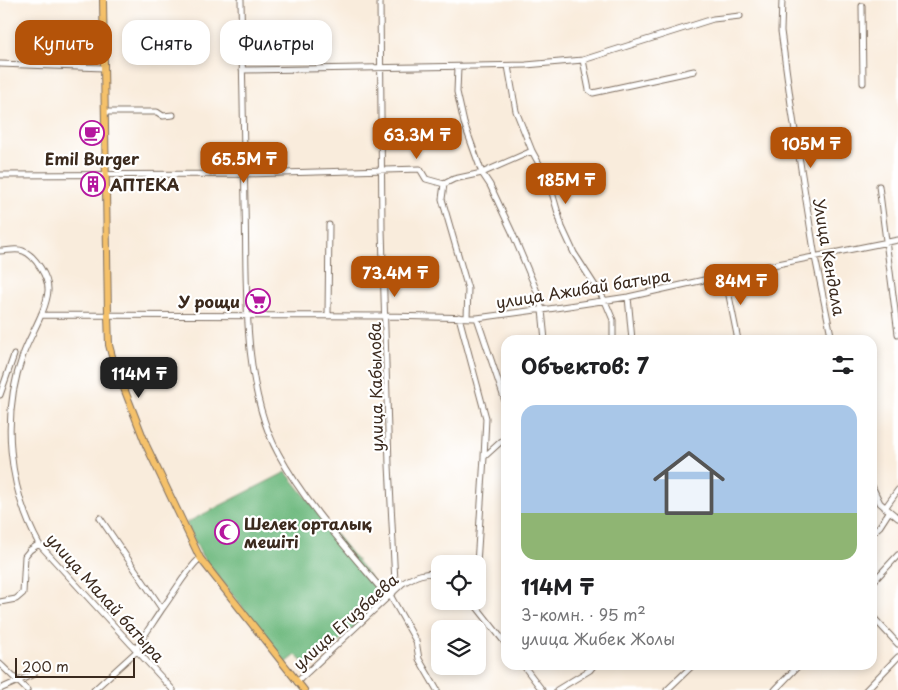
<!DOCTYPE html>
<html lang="ru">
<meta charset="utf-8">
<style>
:root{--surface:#fff;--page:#f6f6f6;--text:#202124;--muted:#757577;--accent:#b45309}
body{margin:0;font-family:"Playpen Sans",sans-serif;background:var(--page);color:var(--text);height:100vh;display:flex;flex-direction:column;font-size:19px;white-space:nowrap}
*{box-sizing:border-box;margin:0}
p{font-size:16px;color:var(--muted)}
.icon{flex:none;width:28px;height:28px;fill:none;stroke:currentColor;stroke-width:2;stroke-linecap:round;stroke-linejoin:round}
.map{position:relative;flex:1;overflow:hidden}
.details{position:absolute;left:501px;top:335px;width:376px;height:335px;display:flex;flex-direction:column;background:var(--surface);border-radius:15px;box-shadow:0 2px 8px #0003}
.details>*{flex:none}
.guide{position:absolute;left:15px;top:20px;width:411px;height:45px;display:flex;gap:10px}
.fabs{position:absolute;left:431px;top:555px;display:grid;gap:10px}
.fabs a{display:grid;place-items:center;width:55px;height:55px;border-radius:10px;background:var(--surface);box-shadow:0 2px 8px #0003;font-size:25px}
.scale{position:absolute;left:15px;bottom:12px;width:120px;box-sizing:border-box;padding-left:5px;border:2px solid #3b2a1e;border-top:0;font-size:14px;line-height:18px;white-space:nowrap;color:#3b2a1e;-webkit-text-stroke:4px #fff;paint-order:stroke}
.price{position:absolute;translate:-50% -42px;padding:0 11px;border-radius:10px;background:var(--accent);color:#fff;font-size:16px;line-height:32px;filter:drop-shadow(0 1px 2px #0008)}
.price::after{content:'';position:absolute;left:50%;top:30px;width:15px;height:11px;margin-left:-8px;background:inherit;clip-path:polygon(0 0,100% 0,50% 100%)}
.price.current{background:#222;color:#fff}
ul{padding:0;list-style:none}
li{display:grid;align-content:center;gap:10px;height:265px;padding:0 20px}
li span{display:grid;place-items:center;height:155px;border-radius:15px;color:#555}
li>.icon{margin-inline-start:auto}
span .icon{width:90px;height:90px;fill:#fffc;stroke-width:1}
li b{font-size:21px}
h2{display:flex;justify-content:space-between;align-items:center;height:60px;padding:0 20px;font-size:21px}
.chip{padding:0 18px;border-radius:15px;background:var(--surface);box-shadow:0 2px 8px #0003;font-size:18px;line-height:45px}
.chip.current{background:var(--accent);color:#fff}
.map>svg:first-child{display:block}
</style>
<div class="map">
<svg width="898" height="690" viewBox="0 0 898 690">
<rect width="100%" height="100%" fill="#fff"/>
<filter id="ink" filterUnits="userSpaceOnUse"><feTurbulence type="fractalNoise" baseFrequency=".02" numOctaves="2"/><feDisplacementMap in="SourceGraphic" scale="10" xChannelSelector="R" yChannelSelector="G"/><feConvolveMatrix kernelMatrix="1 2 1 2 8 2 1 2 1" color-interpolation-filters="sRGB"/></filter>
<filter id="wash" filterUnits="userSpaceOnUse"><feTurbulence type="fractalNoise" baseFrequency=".0096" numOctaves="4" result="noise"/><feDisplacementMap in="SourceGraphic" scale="20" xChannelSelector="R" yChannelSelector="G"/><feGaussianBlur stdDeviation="1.12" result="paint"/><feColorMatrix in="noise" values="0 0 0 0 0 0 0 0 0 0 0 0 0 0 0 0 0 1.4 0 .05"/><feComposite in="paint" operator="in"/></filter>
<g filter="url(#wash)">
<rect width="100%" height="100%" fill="#f9ecdc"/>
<path fill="#70ba80" stroke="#56724f" d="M 286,472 L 387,598 L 309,669 L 296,655 L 286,663 L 202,556 L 186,523 Z"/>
</g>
<g filter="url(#ink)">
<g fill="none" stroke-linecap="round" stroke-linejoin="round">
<defs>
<path id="minor" d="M 241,0 C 242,68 244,136 245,204 C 247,280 241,385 278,453 C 305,504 351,553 388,597
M 380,0 L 382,229 L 389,465 L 395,582 L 393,593
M 782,0 L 781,31 L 792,112 L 815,257 L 832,340
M 862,6 L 863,83
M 583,60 L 589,90 L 593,93 L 694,71
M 0,64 L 104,68
M 508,66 L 516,111 L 532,151 L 549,182 L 562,227 L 574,253 L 605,301 L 613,320 L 613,340
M 458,67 L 457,92 L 464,123 L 482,173 L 490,185 L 512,232 L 538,294 L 542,310 L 545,340
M 242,70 L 526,65 L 583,60 L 713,19 L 740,16
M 105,112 L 157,112 L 163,116 L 173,115
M 0,175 L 245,174 L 420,169 L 426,179 L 444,184 L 454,179 L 482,173 L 532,151
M 444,184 L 442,199 L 468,289 L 467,317
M 879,186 L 898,334
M 0,251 C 7,251 17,248 23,251 C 35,255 49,278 48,291 C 46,312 30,335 23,355 C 1,416 8,487 39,544 L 173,690
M 725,276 L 738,340
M 628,297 L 632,340
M 41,315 L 386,316 L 477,318 L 536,310 L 542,310 L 628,297 L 753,269 L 898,240
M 328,315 L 329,225
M 459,317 L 486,418 L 484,457
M 477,318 L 506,404
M 0,395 L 14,355
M 872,486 L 880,503 L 898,518
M 885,508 L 898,490
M 100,518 L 162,609
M 872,533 L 880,526 L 889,512
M 477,564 L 484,457 L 506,437
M 872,583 L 898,555
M 390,595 L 416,641 L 419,659 L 437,690
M 472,601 L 506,644
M 0,602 L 16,599 L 23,593 L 25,556 L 30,550 L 39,544
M 872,616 L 898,644
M 136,649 C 144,635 153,623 162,609 C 175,592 184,573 200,558
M 0,664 L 27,690
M 523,665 L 542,690
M 297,682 L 403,583 C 415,576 426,571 440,574
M 0,689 L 34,674
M 94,690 L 138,650
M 557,690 L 590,670 L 594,665
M 667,690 L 693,665
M 775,690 L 799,665
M 866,690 L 898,657"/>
<path id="major" d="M 103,0 L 108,315 L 109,345 L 113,360 L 146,445 L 200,558 L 304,690"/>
</defs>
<use href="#minor" stroke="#7e6e60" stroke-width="7"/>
<use href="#major" stroke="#7e6e60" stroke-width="8"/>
<use href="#minor" stroke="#fff" stroke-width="5"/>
<use href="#major" stroke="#f5c16b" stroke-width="6"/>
</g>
</g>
<defs>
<symbol id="cafe-ring" viewBox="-11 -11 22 22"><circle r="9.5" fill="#fff" stroke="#b5179e" stroke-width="1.5"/><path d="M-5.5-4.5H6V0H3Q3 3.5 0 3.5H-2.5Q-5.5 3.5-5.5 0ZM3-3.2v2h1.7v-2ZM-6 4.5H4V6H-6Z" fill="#b5179e"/></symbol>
<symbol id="building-ring" viewBox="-11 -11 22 22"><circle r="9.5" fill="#fff" stroke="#b5179e" stroke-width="1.5"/><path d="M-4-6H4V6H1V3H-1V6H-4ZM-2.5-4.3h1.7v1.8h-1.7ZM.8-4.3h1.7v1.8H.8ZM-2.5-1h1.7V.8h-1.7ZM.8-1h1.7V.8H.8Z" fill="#b5179e"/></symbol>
<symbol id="supermarket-ring" viewBox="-11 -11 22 22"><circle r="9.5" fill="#fff" stroke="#b5179e" stroke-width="1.5"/><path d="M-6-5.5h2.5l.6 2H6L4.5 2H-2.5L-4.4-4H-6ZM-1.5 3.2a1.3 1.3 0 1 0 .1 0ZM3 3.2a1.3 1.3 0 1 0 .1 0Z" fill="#b5179e"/></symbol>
<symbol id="mosque-ring" viewBox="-11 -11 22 22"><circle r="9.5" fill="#fff" stroke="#b5179e" stroke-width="1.5"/><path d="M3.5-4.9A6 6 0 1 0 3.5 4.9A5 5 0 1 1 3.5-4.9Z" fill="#b5179e"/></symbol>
</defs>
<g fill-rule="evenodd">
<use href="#cafe-ring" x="78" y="119" width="28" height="28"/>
<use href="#building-ring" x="79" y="170" width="28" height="28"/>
<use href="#supermarket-ring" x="244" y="287" width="28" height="28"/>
<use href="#mosque-ring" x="213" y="518" width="28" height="28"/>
</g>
<g text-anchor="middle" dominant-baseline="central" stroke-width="4.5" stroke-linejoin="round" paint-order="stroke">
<g font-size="16" font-weight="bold" fill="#3b2a1e" stroke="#fff" text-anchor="start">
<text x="92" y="158" text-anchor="middle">Emil Burger</text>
<text x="110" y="184">АПТЕКА</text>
<text x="240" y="301" text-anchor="end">У рощи</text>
<text x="244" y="523">Шелек орталық<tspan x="244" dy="18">мешіті</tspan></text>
</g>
<g font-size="16" fill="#3b2a1e" stroke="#fff">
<text transform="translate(830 257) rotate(80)">Улица Кендала</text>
<text transform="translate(583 288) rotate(-9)">улица Ажибай батыра</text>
<text transform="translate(375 387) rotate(-91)">улица Кабылова</text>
<text transform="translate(106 597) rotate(48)">улица Малай батыра</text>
<text transform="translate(345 621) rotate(-42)">улица Егизбаева</text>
</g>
</g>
</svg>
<div class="fabs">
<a><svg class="icon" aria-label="locate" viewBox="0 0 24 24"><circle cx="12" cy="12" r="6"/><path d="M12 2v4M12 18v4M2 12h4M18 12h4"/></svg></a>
<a><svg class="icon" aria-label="layers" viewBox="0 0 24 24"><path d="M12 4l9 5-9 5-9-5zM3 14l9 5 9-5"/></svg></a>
</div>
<div class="scale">200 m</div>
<b class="price" style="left:417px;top:160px">63.3M ₸</b>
<b class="price" style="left:811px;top:169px">105M ₸</b>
<b class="price" style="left:244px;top:184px">65.5M ₸</b>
<b class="price" style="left:566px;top:205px">185M ₸</b>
<b class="price" style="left:395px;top:298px">73.4M ₸</b>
<b class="price" style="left:741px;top:306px">84M ₸</b>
<b class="price current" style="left:139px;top:399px">114M ₸</b>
<div class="guide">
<a class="chip current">Купить</a>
<a class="chip">Снять</a>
<a class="chip">Фильтры</a>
</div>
<section class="details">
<h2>Объектов: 7<svg class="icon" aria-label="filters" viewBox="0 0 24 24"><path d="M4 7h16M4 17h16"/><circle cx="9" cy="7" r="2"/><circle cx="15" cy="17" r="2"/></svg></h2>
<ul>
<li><span style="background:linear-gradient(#a9c7e8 70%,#8fb573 0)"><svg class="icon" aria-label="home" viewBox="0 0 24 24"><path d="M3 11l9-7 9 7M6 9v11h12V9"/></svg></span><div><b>114M ₸</b><p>3-комн. · 95 m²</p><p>улица Жибек Жолы</p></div></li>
</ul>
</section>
</div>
